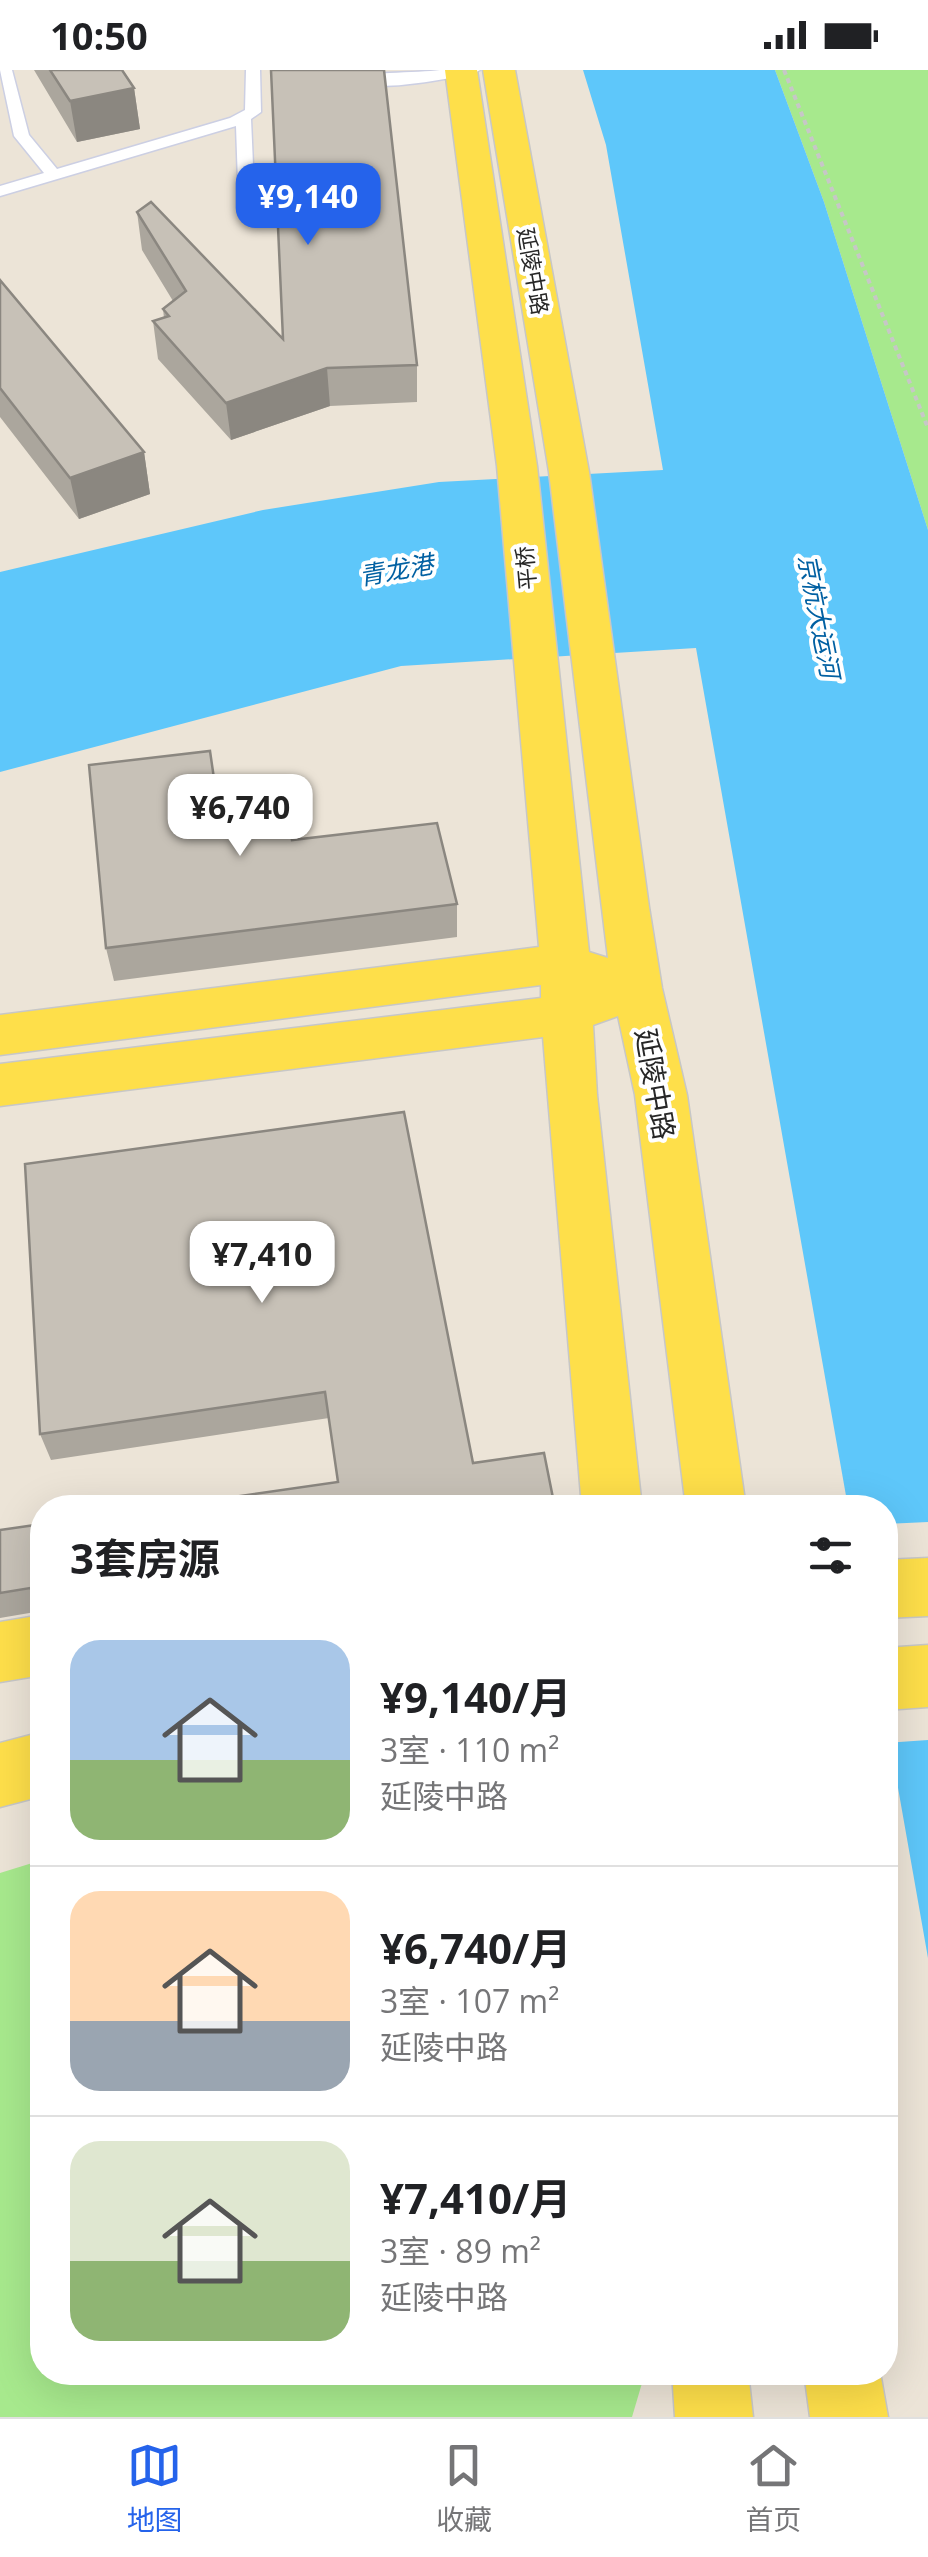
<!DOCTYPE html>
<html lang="zh">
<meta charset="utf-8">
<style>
:root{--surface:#fff;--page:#f6f6f6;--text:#202124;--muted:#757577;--line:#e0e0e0;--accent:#2563eb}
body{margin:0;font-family:"Open Sans","Noto Sans SC",sans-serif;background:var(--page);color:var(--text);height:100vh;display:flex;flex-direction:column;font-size:38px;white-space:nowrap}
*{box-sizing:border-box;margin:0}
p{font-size:32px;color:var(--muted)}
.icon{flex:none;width:55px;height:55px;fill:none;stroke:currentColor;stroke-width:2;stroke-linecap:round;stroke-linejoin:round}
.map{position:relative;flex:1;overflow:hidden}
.side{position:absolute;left:30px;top:1425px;width:868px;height:890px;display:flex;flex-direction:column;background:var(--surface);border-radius:40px;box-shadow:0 10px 40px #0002}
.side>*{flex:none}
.price{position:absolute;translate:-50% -85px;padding:0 22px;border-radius:20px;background:#fff;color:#222;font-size:32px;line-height:65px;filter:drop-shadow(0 2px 5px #0008)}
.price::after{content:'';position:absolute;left:50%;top:60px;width:30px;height:22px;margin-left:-15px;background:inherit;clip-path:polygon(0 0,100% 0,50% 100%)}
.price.selected{background:var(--accent);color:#fff}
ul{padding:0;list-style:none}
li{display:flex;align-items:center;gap:30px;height:250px;padding:0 40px}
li+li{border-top:2px solid var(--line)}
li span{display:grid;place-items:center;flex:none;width:280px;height:200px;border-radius:30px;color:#555}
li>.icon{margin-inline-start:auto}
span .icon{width:120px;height:120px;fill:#fffc;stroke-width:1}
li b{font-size:42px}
h2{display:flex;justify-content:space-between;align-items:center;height:120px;padding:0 40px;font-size:42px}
.status{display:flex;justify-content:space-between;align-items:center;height:70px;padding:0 50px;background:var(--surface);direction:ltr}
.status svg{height:28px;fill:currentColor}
.dock{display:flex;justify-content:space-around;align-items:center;height:140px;border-top:2px solid var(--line);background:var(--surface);font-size:28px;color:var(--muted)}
.dock a{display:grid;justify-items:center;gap:5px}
.dock .selected{color:var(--accent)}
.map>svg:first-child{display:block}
</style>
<div class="status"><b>10:50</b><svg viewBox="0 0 49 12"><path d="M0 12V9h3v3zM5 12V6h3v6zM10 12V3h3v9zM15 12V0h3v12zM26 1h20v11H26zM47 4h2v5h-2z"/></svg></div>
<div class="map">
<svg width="928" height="2347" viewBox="0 0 928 2347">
<rect width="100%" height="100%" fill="#ece4d7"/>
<path fill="#a7e98d" d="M 775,0 L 928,0 L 928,460 L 824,132 Z
M 42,1790 L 42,2302 L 645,2303 L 632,2347 L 0,2347 L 0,1803 Z"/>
<path fill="#5ec7fa" d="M 583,0 L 775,0 L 824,132 L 928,460 L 928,1888 L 885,1644 L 885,1438 L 848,1437 L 696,578 L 401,596 L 0,702 L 0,502 L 263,440 L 439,412 L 663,400 L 606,75 Z"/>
<path fill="#ece4d7" d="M 928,1452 L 928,1670 L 885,1673 L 885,1454 Z"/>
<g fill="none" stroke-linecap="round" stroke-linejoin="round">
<defs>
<path id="service" d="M 0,0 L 12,0 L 29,65 L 57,99 L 230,48 L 245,40 L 246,0 L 260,0 L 261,42 L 251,49 L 255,141 L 247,146 L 239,141 L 236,56 L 0,126 L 0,116 L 44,103 L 14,66 Z
M 440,0 L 480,0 L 473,4 C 443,9 370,25 346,9 C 357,2 420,3 440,0 Z"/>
<path id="primary" d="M 445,0 L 477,0 L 537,396 L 589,882 L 608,888 L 549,402 L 483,0 L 515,0 L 589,402 L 649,837 L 662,918 L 687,1025 L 746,1438 L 686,1438 L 635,1025 L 618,946 L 593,955 L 597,1025 L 642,1438 L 582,1438 L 543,967 L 0,1036 L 0,994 L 541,928 L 541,915 L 0,985 L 0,945 L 539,877 L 497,396 Z
M 928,1488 L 928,1546 L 885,1548 L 885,1490 Z
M 42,1545 L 42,1605 L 0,1612 L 0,1552 Z
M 928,1575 L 928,1637 L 885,1640 L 885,1578 Z
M 42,1662 L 42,1726 L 0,1737 L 0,1673 Z
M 672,2302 L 748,2302 L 753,2347 L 675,2347 Z
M 804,2302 L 880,2302 L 888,2347 L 810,2347 Z"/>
</defs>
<use href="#service" stroke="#cccfe3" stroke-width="3"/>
<use href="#primary" stroke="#c7c7c7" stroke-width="3"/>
<path stroke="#c7c7c7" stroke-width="4" stroke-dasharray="5 4" stroke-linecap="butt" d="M 784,0 L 928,358"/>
<use href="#service" fill="#fff" fill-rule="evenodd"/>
<use href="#primary" fill="#fedf4a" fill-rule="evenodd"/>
</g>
<path fill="#aba69d" d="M 34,0 L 122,0 L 134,18 L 140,59 L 77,72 Z
M 137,142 L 283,269 L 417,295 L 417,332 L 330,336 L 231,370 L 158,289 L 153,251 L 164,248 L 163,239 L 173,231 L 142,180 Z
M 0,210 L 144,382 L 150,424 L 79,449 L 0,347 Z
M 218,736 L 292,770 L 457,834 L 457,867 L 114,911 L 106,878 Z
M 25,1094 L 473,1393 L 338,1412 L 329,1348 L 51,1390 L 40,1364 Z
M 42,1454 L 42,1542 L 41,1541 L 0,1548 L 0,1460 Z"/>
<path fill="#8b8780" d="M 134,18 L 140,59 L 77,72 L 70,31 Z
M 327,298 L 330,336 L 231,370 L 226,333 Z
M 144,382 L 150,424 L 79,449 L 70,408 Z"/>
<path fill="#c7c1b7" stroke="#8b8780" stroke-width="2.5" d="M 50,0 L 122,0 L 134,18 L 70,31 Z
M 271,0 L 384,0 L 417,295 L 327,298 L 226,333 L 153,251 L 169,246 L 163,239 L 186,221 L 137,142 L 151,132 L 283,269 Z
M 0,210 L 144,382 L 70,408 L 0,318 Z
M 210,681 L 218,736 L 285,728 L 292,770 L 437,753 L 457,834 L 106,878 L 89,695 Z
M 404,1042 L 473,1393 L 544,1383 L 555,1438 L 157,1438 L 338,1412 L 325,1322 L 40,1364 L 25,1094 Z
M 42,1454 L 42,1522 L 34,1523 L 30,1518 L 0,1523 L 0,1460 Z"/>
<g text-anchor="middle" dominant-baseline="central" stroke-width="8" stroke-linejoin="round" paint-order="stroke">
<g font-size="22" fill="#272727" stroke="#fff">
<text transform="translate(534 201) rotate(80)">延陵中路</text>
<text transform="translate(525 498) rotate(-95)">平桥</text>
</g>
<g font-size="25" font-style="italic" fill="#0160a2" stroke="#fff">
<text transform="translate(396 499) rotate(-10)">青龙港</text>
<text transform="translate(820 546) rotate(79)">京杭大运河</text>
</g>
<g font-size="28" fill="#272727" stroke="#fff">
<text transform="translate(656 1014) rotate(80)">延陵中路</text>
</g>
</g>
</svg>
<b class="price selected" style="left:308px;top:178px">¥9,140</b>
<b class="price" style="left:240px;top:789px">¥6,740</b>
<b class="price" style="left:262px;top:1236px">¥7,410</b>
<section class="side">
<h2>3套房源<svg class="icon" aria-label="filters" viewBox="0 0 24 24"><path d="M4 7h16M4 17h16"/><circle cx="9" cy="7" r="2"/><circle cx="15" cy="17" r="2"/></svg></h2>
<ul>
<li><span style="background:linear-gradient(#a9c7e8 60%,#8fb573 0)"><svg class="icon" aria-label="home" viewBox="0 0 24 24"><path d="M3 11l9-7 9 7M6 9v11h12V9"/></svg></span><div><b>¥9,140/月</b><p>3室 · 110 m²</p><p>延陵中路</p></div></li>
<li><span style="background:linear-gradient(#ffd9b3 65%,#9aa5b1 0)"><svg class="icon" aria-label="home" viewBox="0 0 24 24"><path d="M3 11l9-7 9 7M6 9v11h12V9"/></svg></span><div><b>¥6,740/月</b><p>3室 · 107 m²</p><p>延陵中路</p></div></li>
<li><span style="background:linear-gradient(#dfe7d0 60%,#8fb573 0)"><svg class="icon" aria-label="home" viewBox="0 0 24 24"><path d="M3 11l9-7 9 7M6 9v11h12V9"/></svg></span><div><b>¥7,410/月</b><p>3室 · 89 m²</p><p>延陵中路</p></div></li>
</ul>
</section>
</div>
<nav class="dock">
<a class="selected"><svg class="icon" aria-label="map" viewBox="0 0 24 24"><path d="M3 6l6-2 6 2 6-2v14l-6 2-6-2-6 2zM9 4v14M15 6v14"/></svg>地图</a>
<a><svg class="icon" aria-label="saved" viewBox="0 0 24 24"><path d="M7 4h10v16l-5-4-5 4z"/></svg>收藏</a>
<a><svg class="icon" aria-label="home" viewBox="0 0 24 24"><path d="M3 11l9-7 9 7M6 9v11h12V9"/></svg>首页</a>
</nav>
